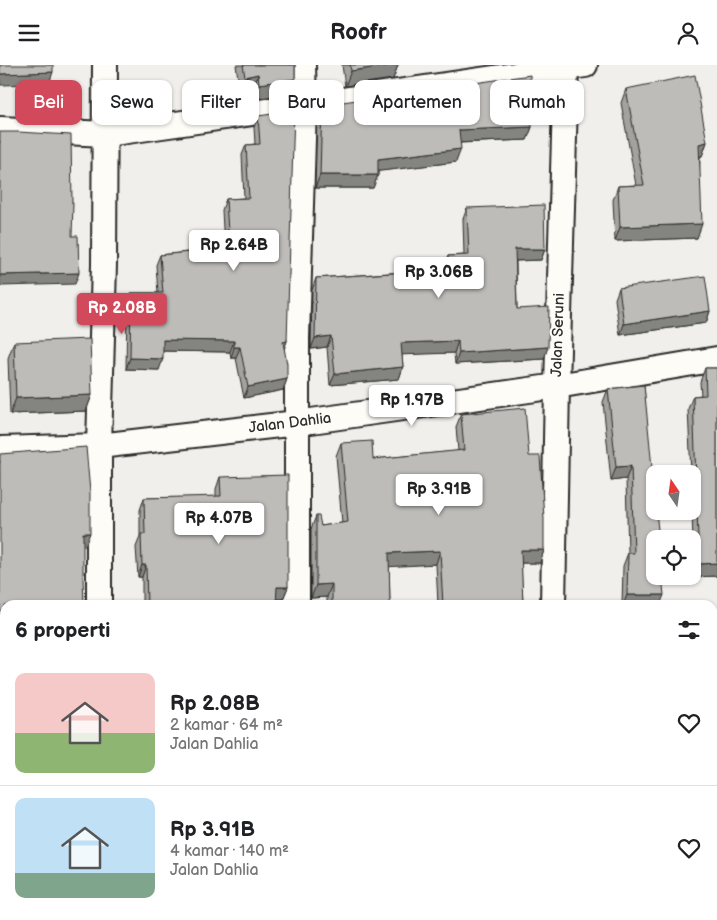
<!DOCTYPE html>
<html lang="id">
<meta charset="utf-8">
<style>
:root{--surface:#fff;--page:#f6f6f6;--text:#202124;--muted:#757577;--line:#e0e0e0;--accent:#d1495b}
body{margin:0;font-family:"Balsamiq Sans",sans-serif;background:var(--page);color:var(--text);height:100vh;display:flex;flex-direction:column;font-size:19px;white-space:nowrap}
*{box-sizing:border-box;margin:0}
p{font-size:16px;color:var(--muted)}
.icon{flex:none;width:28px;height:28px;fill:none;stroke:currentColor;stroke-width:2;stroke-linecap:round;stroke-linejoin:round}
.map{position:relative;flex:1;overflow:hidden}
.sheet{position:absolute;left:0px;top:535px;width:718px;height:320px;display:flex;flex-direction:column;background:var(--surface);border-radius:15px 15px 0 0;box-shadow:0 1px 4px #0004}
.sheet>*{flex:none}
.banner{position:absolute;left:15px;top:15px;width:688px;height:45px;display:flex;gap:10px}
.needle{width:32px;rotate:347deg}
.tools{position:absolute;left:646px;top:400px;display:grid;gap:10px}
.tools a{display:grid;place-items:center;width:55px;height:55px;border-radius:10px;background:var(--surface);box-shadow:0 1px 4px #0004;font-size:25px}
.price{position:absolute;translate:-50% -42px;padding:0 11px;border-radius:5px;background:#fff;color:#222;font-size:16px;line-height:32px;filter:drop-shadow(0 1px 2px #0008)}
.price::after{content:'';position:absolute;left:50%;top:30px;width:15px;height:11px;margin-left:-8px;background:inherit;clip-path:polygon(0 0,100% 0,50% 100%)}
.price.selected{background:var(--accent);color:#fff}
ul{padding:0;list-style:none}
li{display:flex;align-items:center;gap:15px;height:125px;padding:0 15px}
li+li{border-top:1px solid var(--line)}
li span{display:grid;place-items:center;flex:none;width:140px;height:100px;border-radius:10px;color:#555}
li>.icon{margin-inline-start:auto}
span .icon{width:60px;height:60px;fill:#fffc;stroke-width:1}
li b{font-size:21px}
h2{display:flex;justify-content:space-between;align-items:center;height:60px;padding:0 15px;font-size:21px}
.tag{padding:0 18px;border-radius:10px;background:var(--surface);box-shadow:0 1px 4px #0004;font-size:18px;line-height:45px}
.tag.selected{background:var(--accent);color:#fff}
header{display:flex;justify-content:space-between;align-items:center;height:65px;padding:0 15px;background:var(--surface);font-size:22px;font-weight:600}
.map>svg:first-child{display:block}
</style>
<header><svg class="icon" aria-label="menu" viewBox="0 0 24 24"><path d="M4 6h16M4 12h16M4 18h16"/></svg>Roofr<svg class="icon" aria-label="person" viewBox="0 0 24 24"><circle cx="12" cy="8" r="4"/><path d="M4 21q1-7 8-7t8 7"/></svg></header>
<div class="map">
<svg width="717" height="855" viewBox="0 0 717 855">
<rect width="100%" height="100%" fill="#f0efeb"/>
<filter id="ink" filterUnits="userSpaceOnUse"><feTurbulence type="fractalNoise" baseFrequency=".02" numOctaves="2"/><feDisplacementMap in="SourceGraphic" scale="10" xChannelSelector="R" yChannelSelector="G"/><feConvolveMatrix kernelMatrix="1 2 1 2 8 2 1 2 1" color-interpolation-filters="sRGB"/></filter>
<g filter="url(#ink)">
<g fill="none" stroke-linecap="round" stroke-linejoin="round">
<defs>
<path id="street" d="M 0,64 L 106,69 L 585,0
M 0,384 L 99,381 L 297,358 L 557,321 L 717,294
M 99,540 L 99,381 L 104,199 L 105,0
M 297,540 L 297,273 L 304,40 L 303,0
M 553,540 L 557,321 L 566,0
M 712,578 L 717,578
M 0,646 L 5,646
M 288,850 L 288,855
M 422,850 L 519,855
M 556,850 L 556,855
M 98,855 L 98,850"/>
</defs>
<use href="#street" stroke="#2b2b2b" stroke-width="28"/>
<use href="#street" stroke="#fdfcf7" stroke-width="24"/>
</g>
<path fill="#a3a29e" stroke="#2b2b2b" d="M 236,0 L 295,0 L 295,14 L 290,29 L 253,34 L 253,24 L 240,26 Z
M 342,0 L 398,0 L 393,14 L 345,21 Z
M 626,24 L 707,77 L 702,91 L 700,92 L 697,173 L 615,176 L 613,135 L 618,121 L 636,120 L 621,38 Z
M 322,40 L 532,62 L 527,75 L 460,78 L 456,97 L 378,106 L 378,110 L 373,123 L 315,123 L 317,52 Z
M 258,51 L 287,276 L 284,284 L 287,314 L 283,325 L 244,333 L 236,293 L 231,293 L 230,287 L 163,286 L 159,305 L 126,304 L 127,239 L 131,228 L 158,228 L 156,200 L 160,190 L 224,183 L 222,145 L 226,134 L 244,133 L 242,90 L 246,80 L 255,79 L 254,62 Z
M 467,143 L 545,184 L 541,195 L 516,196 L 517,244 L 544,294 L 455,299 L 454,288 L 402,289 L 403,302 L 399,314 L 330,320 L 327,282 L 311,284 L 312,225 L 316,213 L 403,207 L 407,196 L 446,195 L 448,191 L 464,190 L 463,154 Z
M 619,223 L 710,246 L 706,258 L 620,270 L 615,234 Z
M 14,277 L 92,330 L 86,346 L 10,349 L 8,293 Z
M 705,303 L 717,303 L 717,511 L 694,512 L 692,446 L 692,409 L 691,409 L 688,344 L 693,331 L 701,330 L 700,317 Z
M 644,320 L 660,540 L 622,540 L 623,501 L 628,488 L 626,414 L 611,416 L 603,337 L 608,324 Z
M 461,349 L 529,391 L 544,485 L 540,498 L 521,498 L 523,540 L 438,540 L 436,499 L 389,501 L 390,540 L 327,540 L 327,532 L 311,533 L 311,464 L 316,451 L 321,461 L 342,458 L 336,391 L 341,378 L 373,394 L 458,386 L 456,362 Z
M 220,412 L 288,522 L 283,534 L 277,534 L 276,540 L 142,540 L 142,512 L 138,512 L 136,482 L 140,472 L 140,445 L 144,433 L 216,432 L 216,424 Z"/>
<path fill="#848481" stroke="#2b2b2b" d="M 391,0 L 398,0 L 393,14 L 345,21 L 351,6 Z
M 53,7 L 49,19 L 0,20 L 0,9 Z
M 258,9 L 253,24 L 240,26 L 245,12 Z
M 295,14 L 290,29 L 253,34 L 259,19 Z
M 532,62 L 527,75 L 454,78 L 459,65 Z
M 707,77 L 702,91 L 694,93 L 699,79 Z
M 461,84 L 456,97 L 373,107 L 378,94 Z
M 320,110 L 378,110 L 373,123 L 315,123 Z
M 702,159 L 697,173 L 615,176 L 620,162 Z
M 515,184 L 545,184 L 541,195 L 511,196 Z
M 79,208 L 75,219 L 0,221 L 0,210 Z
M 710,246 L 706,258 L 620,270 L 624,259 Z
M 331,271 L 327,282 L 311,284 L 315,273 Z
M 163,275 L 234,276 L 230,287 L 159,286 Z
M 287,276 L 283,287 L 283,277 Z
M 458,276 L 454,288 L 397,290 L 401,278 Z
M 234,282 L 240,282 L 236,293 L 231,293 Z
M 548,282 L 544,294 L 455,299 L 459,288 Z
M 130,293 L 163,294 L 159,305 L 126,304 Z
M 403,302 L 399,314 L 330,320 L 335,309 Z
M 287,314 L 283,325 L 244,333 L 248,322 Z
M 92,330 L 86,346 L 10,349 L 16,333 Z
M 631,401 L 626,414 L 611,416 L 616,402 Z
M 83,468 L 90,468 L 85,481 L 78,481 Z
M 521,485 L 544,485 L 540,498 L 516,498 Z
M 440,486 L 436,499 L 384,502 L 389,488 Z
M 717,498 L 717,511 L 694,512 L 699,499 Z
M 142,500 L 146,500 L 142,512 L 138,512 Z
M 332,519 L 327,532 L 311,533 L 316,520 Z
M 277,522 L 288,522 L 283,534 L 273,534 Z
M 627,530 L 664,530 L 660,540 L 623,540 Z
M 5,620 L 5,632 L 0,633 L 0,621 Z
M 712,690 L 717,690 L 717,701 L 712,701 Z"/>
<path fill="#bdbcb8" stroke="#2b2b2b" d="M 0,0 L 53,0 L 53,7 L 0,9 Z
M 243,0 L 295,0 L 295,14 L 259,19 L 258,9 L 245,12 Z
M 350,0 L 391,0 L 351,6 Z
M 530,10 L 532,62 L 459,65 L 461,84 L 378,94 L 378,110 L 320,110 L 322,40 Z
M 695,10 L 707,77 L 699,79 L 702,159 L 620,162 L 618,121 L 644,120 L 626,24 Z
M 294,46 L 287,276 L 283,277 L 287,299 L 287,314 L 248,322 L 240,282 L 234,282 L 234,276 L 163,275 L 163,294 L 130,293 L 131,228 L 163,228 L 160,190 L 229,183 L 226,134 L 249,133 L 246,80 L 260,79 L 258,51 Z
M 0,67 L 18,67 L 71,70 L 72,138 L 73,138 L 72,171 L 78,171 L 79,208 L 0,210 Z
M 544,140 L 545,184 L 515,184 L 517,244 L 549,242 L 548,282 L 459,288 L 458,276 L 401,278 L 403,302 L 335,309 L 331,271 L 315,273 L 316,213 L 408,207 L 407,196 L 448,195 L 448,191 L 469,190 L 467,143 Z
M 705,211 L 710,246 L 624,259 L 619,223 Z
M 90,274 L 92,330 L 16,333 L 14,277 Z
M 705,303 L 717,303 L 717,498 L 699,499 L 693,331 L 706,330 Z
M 644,320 L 655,434 L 655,446 L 656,446 L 659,474 L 655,474 L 655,511 L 662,511 L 664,530 L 627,530 L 628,488 L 634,488 L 631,401 L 616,402 L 608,324 Z
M 525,343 L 529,391 L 540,391 L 544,453 L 544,485 L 521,485 L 523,540 L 443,540 L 440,486 L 389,488 L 390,540 L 332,540 L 332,519 L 316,520 L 316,451 L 319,451 L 321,461 L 348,457 L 341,378 L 372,376 L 373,394 L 464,385 L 461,349 Z
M 86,382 L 90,427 L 90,468 L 83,468 L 83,512 L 84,540 L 5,540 L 5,620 L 0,621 L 0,389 Z
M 288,410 L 288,522 L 277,522 L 276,540 L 147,540 L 146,500 L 142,500 L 141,469 L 145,469 L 144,433 L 221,431 L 220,412 Z
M 0,645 L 5,646 L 5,850 L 89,850 L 88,855 L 0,855 Z
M 712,649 L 717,649 L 717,690 L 712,690 Z
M 230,850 L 260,850 L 259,855 L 229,855 Z
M 330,853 L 351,855 L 330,855 Z"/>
</g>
<g text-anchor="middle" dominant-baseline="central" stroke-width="4.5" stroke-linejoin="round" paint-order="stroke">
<g font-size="15" fill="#2b2b2b" stroke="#fdfcf7">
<text transform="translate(558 270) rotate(-88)">Jalan Seruni</text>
<text transform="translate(290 358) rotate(-7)">Jalan Dahlia</text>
</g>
</g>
</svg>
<div class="tools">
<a><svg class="needle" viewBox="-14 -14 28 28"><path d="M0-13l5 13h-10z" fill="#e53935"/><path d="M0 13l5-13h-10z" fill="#757577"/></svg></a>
<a><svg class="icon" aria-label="locate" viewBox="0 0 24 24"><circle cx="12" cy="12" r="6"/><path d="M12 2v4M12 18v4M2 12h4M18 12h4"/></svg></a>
</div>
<b class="price" style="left:234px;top:207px">Rp 2.64B</b>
<b class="price" style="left:439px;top:234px">Rp 3.06B</b>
<b class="price selected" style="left:122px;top:270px">Rp 2.08B</b>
<b class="price" style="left:412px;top:362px">Rp 1.97B</b>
<b class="price" style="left:439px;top:451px">Rp 3.91B</b>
<b class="price" style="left:219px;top:480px">Rp 4.07B</b>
<div class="banner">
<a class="tag selected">Beli</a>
<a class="tag">Sewa</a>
<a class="tag">Filter</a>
<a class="tag">Baru</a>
<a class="tag">Apartemen</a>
<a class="tag">Rumah</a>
</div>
<section class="sheet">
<h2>6 properti<svg class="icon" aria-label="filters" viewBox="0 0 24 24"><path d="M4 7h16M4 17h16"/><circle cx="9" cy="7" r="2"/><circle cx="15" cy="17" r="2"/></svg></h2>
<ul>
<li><span style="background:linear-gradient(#f6c9c9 60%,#8fb573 0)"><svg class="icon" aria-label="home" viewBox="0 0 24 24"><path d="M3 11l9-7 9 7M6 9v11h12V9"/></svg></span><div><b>Rp 2.08B</b><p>2 kamar · 64 m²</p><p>Jalan Dahlia</p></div><svg class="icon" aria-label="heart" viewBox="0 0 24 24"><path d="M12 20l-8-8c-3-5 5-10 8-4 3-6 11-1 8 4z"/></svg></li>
<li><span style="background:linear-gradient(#bfe0f5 75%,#7fa58c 0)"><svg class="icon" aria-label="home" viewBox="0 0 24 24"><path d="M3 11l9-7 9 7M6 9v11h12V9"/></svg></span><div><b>Rp 3.91B</b><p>4 kamar · 140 m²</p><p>Jalan Dahlia</p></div><svg class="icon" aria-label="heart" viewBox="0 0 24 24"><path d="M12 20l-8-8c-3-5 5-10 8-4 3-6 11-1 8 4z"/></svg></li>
</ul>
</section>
</div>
